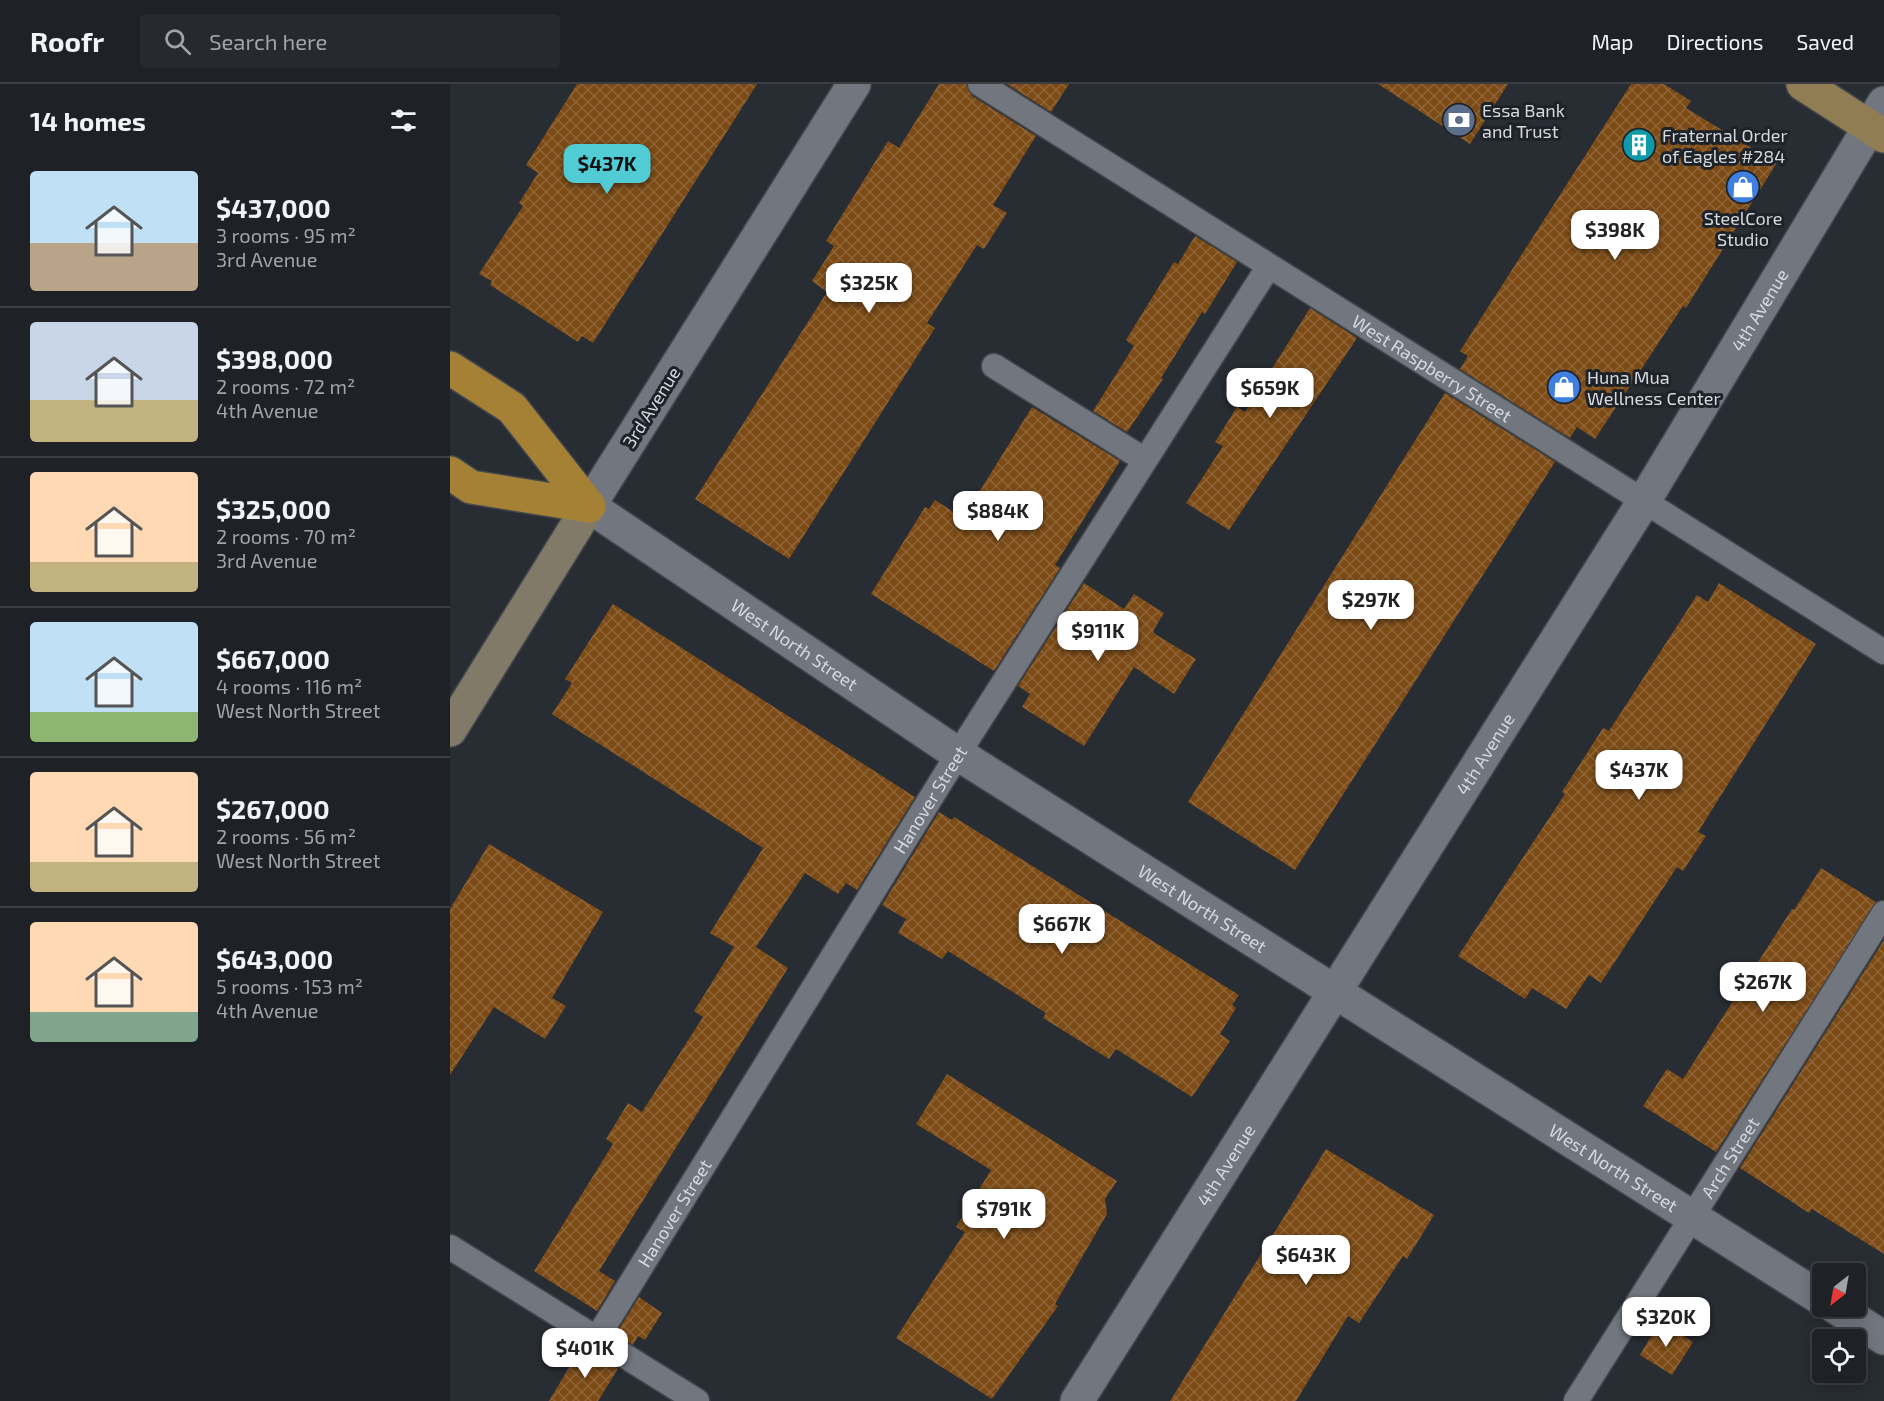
<!DOCTYPE html>
<meta charset="utf-8">
<style>
:root{--surface:#1e2126;--page:#26292e;--text:#f1f3f6;--muted:#a1a3a7;--line:#3c3e43;--accent:#51ccd4}
body{margin:0;font-family:"Exo 2",sans-serif;background:var(--page);color:var(--text);height:100vh;display:flex;flex-direction:column;font-size:22px;white-space:nowrap}
*{box-sizing:border-box;margin:0}
p{font-size:20px;color:var(--muted)}
.icon{flex:none;width:33px;height:33px;fill:none;stroke:currentColor;stroke-width:2;stroke-linecap:round;stroke-linejoin:round}
.map{position:relative;flex:1;overflow:hidden}
.panel{display:flex;flex-direction:column;background:var(--surface);width:450px}
.panel>*{flex:none}
.needle{width:39px;rotate:211deg}
.controls{position:absolute;left:1362px;top:1179px;display:grid;gap:12px}
.controls a{display:grid;place-items:center;width:54px;height:54px;border-radius:6px;background:var(--surface);box-shadow:0 3px 15px #0003,0 0 0 2px var(--line);font-size:30px}
.price{position:absolute;translate:-50% -51px;padding:0 14px;border-radius:12px;background:#fff;color:#222;font-size:20px;line-height:39px;filter:drop-shadow(0 2px 3px #0008)}
.price::after{content:'';position:absolute;left:50%;top:36px;width:18px;height:14px;margin-left:-9px;background:inherit;clip-path:polygon(0 0,100% 0,50% 100%)}
.price.active{background:var(--accent);color:#111}
ul{padding:0;list-style:none}
li{display:flex;align-items:center;gap:18px;height:150px;padding:0 30px}
li+li{border-top:2px solid var(--line)}
li span{display:grid;place-items:center;flex:none;width:168px;height:120px;border-radius:6px;color:#555}
li>.icon{margin-inline-start:auto}
span .icon{width:72px;height:72px;fill:#fffc;stroke-width:1}
li b{font-size:26px}
h2{display:flex;justify-content:space-between;align-items:center;height:72px;padding:0 30px;font-size:26px}
header{display:flex;align-items:center;gap:36px;box-sizing:border-box;height:84px;padding:0 30px;background:var(--surface);border-bottom:2px solid var(--line)}
header strong{font-size:28px}
nav{display:flex;gap:33px;margin-inline-start:auto;font-size:21px}
.search{width:420px;height:54px;background:var(--page);display:flex;align-items:center;gap:15px;box-sizing:border-box;padding:0 21px;border-radius:6px;color:var(--muted);font-size:22px}
main{display:flex;flex:1;min-height:0}
.map>svg:first-child{display:block}
</style>
<header>
<strong>Roofr</strong>
<div class="search"><svg class="icon" aria-label="search" viewBox="0 0 24 24"><circle cx="10" cy="10" r="6"/><path d="M15 15l6 6"/></svg>Search here</div>
<nav><a>Map</a><a>Directions</a><a>Saved</a></nav>
</header>
<main>
<section class="panel">
<h2>14 homes<svg class="icon" aria-label="filters" viewBox="0 0 24 24"><path d="M4 7h16M4 17h16"/><circle cx="9" cy="7" r="2"/><circle cx="15" cy="17" r="2"/></svg></h2>
<ul>
<li><span style="background:linear-gradient(#bfe0f5 60%,#b9a48a 0)"><svg class="icon" aria-label="home" viewBox="0 0 24 24"><path d="M3 11l9-7 9 7M6 9v11h12V9"/></svg></span><div><b>$437,000</b><p>3 rooms · 95 m²</p><p>3rd Avenue</p></div></li>
<li><span style="background:linear-gradient(#c9d6e8 65%,#c2b280 0)"><svg class="icon" aria-label="home" viewBox="0 0 24 24"><path d="M3 11l9-7 9 7M6 9v11h12V9"/></svg></span><div><b>$398,000</b><p>2 rooms · 72 m²</p><p>4th Avenue</p></div></li>
<li><span style="background:linear-gradient(#ffd9b3 75%,#c2b280 0)"><svg class="icon" aria-label="home" viewBox="0 0 24 24"><path d="M3 11l9-7 9 7M6 9v11h12V9"/></svg></span><div><b>$325,000</b><p>2 rooms · 70 m²</p><p>3rd Avenue</p></div></li>
<li><span style="background:linear-gradient(#bfe0f5 75%,#8fb573 0)"><svg class="icon" aria-label="home" viewBox="0 0 24 24"><path d="M3 11l9-7 9 7M6 9v11h12V9"/></svg></span><div><b>$667,000</b><p>4 rooms · 116 m²</p><p>West North Street</p></div></li>
<li><span style="background:linear-gradient(#ffd9b3 75%,#c2b280 0)"><svg class="icon" aria-label="home" viewBox="0 0 24 24"><path d="M3 11l9-7 9 7M6 9v11h12V9"/></svg></span><div><b>$267,000</b><p>2 rooms · 56 m²</p><p>West North Street</p></div></li>
<li><span style="background:linear-gradient(#ffd9b3 75%,#7fa58c 0)"><svg class="icon" aria-label="home" viewBox="0 0 24 24"><path d="M3 11l9-7 9 7M6 9v11h12V9"/></svg></span><div><b>$643,000</b><p>5 rooms · 153 m²</p><p>4th Avenue</p></div></li>
</ul>
</section>
<div class="map">
<svg width="1434" height="1317" viewBox="0 0 1434 1317">
<defs>
<pattern id="building-cross-hatch" width="8" height="8" patternUnits="userSpaceOnUse" patternTransform="scale(1.5)"><rect width="8" height="8" fill="#7d4c16"/><path d="M0 0l8 8M0 8l8-8" fill="none" stroke="#8f6537"/></pattern>
</defs>
<rect width="100%" height="100%" fill="#282c33"/>
<path fill="url(#building-cross-hatch)" d="M 127,0 L 307,0 L 143,259 L 132,252 L 128,258 L 40,201 L 42,197 L 29,190 L 73,122 L 69,119 L 88,89 L 76,81 Z
M 489,0 L 516,0 L 522,12 L 586,52 L 543,121 L 557,129 L 534,165 L 527,161 L 477,239 L 485,244 L 339,475 L 245,415 L 377,208 L 362,197 L 384,162 L 376,157 L 438,57 L 449,64 Z
M 557,0 L 619,0 L 601,28 Z
M 928,0 L 1058,0 L 1020,60 Z
M 1181,0 L 1214,0 L 1241,17 L 1236,24 L 1298,62 L 1328,77 L 1236,224 L 1233,222 L 1145,355 L 1127,343 L 1120,354 L 1010,285 L 1018,272 L 1010,267 Z
M 745,152 L 787,178 L 755,230 L 752,228 L 711,294 L 713,295 L 677,348 L 643,327 L 684,262 L 676,256 L 724,178 L 728,180 Z
M 860,224 L 907,254 L 779,446 L 736,419 L 773,362 L 765,358 L 787,323 L 795,328 Z
M 995,309 L 1105,378 L 845,786 L 738,718 Z
M 582,323 L 670,377 L 605,481 L 610,484 L 544,587 L 421,510 L 475,423 L 479,425 L 485,416 L 513,434 Z
M 634,499 L 674,525 L 684,510 L 714,529 L 703,547 L 705,550 L 746,575 L 724,610 L 684,583 L 634,662 L 572,623 L 580,610 L 568,602 Z
M 1269,499 L 1366,560 L 1248,748 L 1256,752 L 1233,787 L 1227,783 L 1151,899 L 1139,891 L 1116,925 L 1082,904 L 1075,915 L 1008,872 L 1115,710 L 1112,708 L 1153,644 L 1159,647 L 1247,511 L 1258,518 Z
M 163,520 L 465,713 L 407,806 L 396,799 L 388,810 L 355,789 L 306,863 L 338,884 L 149,1187 L 165,1197 L 147,1227 L 84,1187 L 163,1060 L 156,1055 L 178,1019 L 192,1028 L 253,933 L 244,927 L 284,863 L 260,849 L 313,764 L 102,630 L 122,599 L 115,595 Z
M 489,728 L 502,736 L 504,733 L 789,911 L 782,921 L 786,924 L 770,950 L 780,957 L 742,1013 L 666,965 L 659,975 L 593,934 L 596,929 L 498,867 L 492,875 L 448,849 L 456,835 L 432,821 Z
M 39,760 L 153,828 L 102,914 L 116,922 L 95,955 L 44,923 L 0,991 L 0,825 Z
M 1371,784 L 1426,818 L 1266,1068 L 1193,1022 L 1217,985 L 1233,995 L 1342,825 L 1344,826 Z
M 1434,856 L 1434,1170 L 1362,1125 L 1359,1129 L 1290,1084 Z
M 497,990 L 667,1097 L 655,1115 L 657,1130 L 605,1220 L 608,1222 L 542,1315 L 446,1254 L 515,1148 L 506,1143 L 541,1086 L 466,1040 Z
M 876,1065 L 984,1131 L 957,1175 L 953,1172 L 909,1239 L 898,1232 L 846,1317 L 720,1317 Z
M 189,1213 L 212,1229 L 195,1256 L 188,1252 L 183,1261 L 166,1250 Z
M 1210,1237 L 1243,1258 L 1222,1291 L 1190,1271 Z
M 132,1262 L 168,1285 L 148,1317 L 99,1317 Z"/>
<g fill="none" stroke-linecap="round" stroke-linejoin="round">
<defs>
<g id="lane">
<path id="s1" d="M 530,0 L 1434,568"/>
<path d="M 544,282 L 695,376"/>
<path d="M 0,1163 L 247,1317"/>
<path id="s2" d="M 147,1254 L 508,670 L 819,182"/>
<path id="s3" d="M 1126,1317 L 1434,829"/>
</g>
<g id="street">
<path id="s4" d="M 404,0 L 139,422 L 508,670 L 1372,1215"/>
<path d="M 1384,1222 L 1434,1254"/>
<path id="s5" d="M 627,1317 L 1194,417 L 1434,19"/>
</g>
<path id="secondary" d="M 0,646 L 139,422"/>
<path id="primary" d="M 1353,0 L 1434,52"/>
<path id="highway" d="M 0,284 L 62,324 L 139,422
M 0,389 L 21,403 L 139,422"/>
</defs>
<use href="#lane" stroke="#44484d" stroke-width="27"/>
<use href="#street" stroke="#44484d" stroke-width="36"/>
<use href="#secondary" stroke="#44484d" stroke-width="36"/>
<use href="#primary" stroke="#44484d" stroke-width="36"/>
<use href="#highway" stroke="#44484d" stroke-width="36"/>
<use href="#lane" stroke="#72777f" stroke-width="24"/>
<use href="#street" stroke="#72777f" stroke-width="33"/>
<use href="#secondary" stroke="#817a69" stroke-width="33"/>
<use href="#primary" stroke="#917d53" stroke-width="33"/>
<use href="#highway" stroke="#a58136" stroke-width="33"/>
</g>
<defs>
<symbol id="bank-disc" viewBox="-11 -11 22 22"><circle r="9.5" fill="#5c6f8a" stroke="#1e2229"/><path d="M-6-4H6V4H-6ZM0-2.3a2.3 2.3 0 1 0 0 4.6a2.3 2.3 0 1 0 0-4.6Z" fill="#fff"/></symbol>
<symbol id="building-disc" viewBox="-11 -11 22 22"><circle r="9.5" fill="#0f9aa8" stroke="#1e2229"/><path d="M-4-6H4V6H1V3H-1V6H-4ZM-2.5-4.3h1.7v1.8h-1.7ZM.8-4.3h1.7v1.8H.8ZM-2.5-1h1.7V.8h-1.7ZM.8-1h1.7V.8H.8Z" fill="#fff"/></symbol>
<symbol id="shop-disc" viewBox="-11 -11 22 22"><circle r="9.5" fill="#3f7fe0" stroke="#1e2229"/><path d="M-5-2.5h2.3a2.7 3.5 0 0 1 5.4 0H5L5.5 6h-11ZM-1.5-2.5h3a1.5 2.3 0 0 0-3 0Z" fill="#fff"/></symbol>
</defs>
<g fill-rule="evenodd">
<use href="#bank-disc" x="990" y="17" width="38" height="38"/>
<use href="#building-disc" x="1170" y="42" width="38" height="38"/>
<use href="#shop-disc" x="1274" y="84" width="38" height="38"/>
<use href="#shop-disc" x="1095" y="284" width="38" height="38"/>
</g>
<g text-anchor="middle" dominant-baseline="central" stroke-width="6" stroke-linejoin="round" paint-order="stroke">
<g font-size="18" fill="#d6d9dd" stroke="#1e2229" text-anchor="start">
<text x="1032" y="26">Essa Bank<tspan x="1032" dy="21">and Trust</tspan></text>
<text x="1212" y="51">Fraternal Order<tspan x="1212" dy="21">of Eagles #284</tspan></text>
<text x="1293" y="134" text-anchor="middle">SteelCore<tspan x="1293" dy="21">Studio</tspan></text>
<text x="1137" y="293">Huna Mua<tspan x="1137" dy="21">Wellness Center</tspan></text>
</g>
<g font-size="18" fill="#d6d9dd" stroke="#1e2229">
<text stroke="none"><textPath href="#s5" startOffset="1287">4th Avenue</textPath></text>
<text stroke="none"><textPath href="#s1" startOffset="534">West Raspberry Street</textPath></text>
<text transform="translate(201 323) rotate(-58)">3rd Avenue</text>
<text stroke="none"><textPath href="#s4" startOffset="746">West North Street</textPath></text>
<text stroke="none"><textPath href="#s5" startOffset="765">4th Avenue</textPath></text>
<text stroke="none"><textPath href="#s2" startOffset="633">Hanover Street</textPath></text>
<text stroke="none"><textPath href="#s4" startOffset="1232">West North Street</textPath></text>
<text stroke="none"><textPath href="#s3" startOffset="288">Arch Street</textPath></text>
<text stroke="none"><textPath href="#s5" startOffset="279">4th Avenue</textPath></text>
<text stroke="none"><textPath href="#s4" startOffset="1718">West North Street</textPath></text>
<text stroke="none"><textPath href="#s2" startOffset="147">Hanover Street</textPath></text>
</g>
</g>
</svg>
<div class="controls">
<a><svg class="needle" viewBox="-14 -14 28 28"><path d="M0-13l5 13h-10z" fill="#e53935"/><path d="M0 13l5-13h-10z" fill="#a1a3a7"/></svg></a>
<a><svg class="icon" aria-label="locate" viewBox="0 0 24 24"><circle cx="12" cy="12" r="6"/><path d="M12 2v4M12 18v4M2 12h4M18 12h4"/></svg></a>
</div>
<b class="price active" style="left:157px;top:111px">$437K</b>
<b class="price" style="left:1165px;top:177px">$398K</b>
<b class="price" style="left:419px;top:230px">$325K</b>
<b class="price" style="left:820px;top:335px">$659K</b>
<b class="price" style="left:548px;top:458px">$884K</b>
<b class="price" style="left:921px;top:547px">$297K</b>
<b class="price" style="left:648px;top:578px">$911K</b>
<b class="price" style="left:1189px;top:717px">$437K</b>
<b class="price" style="left:612px;top:871px">$667K</b>
<b class="price" style="left:1313px;top:929px">$267K</b>
<b class="price" style="left:554px;top:1156px">$791K</b>
<b class="price" style="left:856px;top:1202px">$643K</b>
<b class="price" style="left:1216px;top:1264px">$320K</b>
<b class="price" style="left:135px;top:1295px">$401K</b>
</div>
</main>
